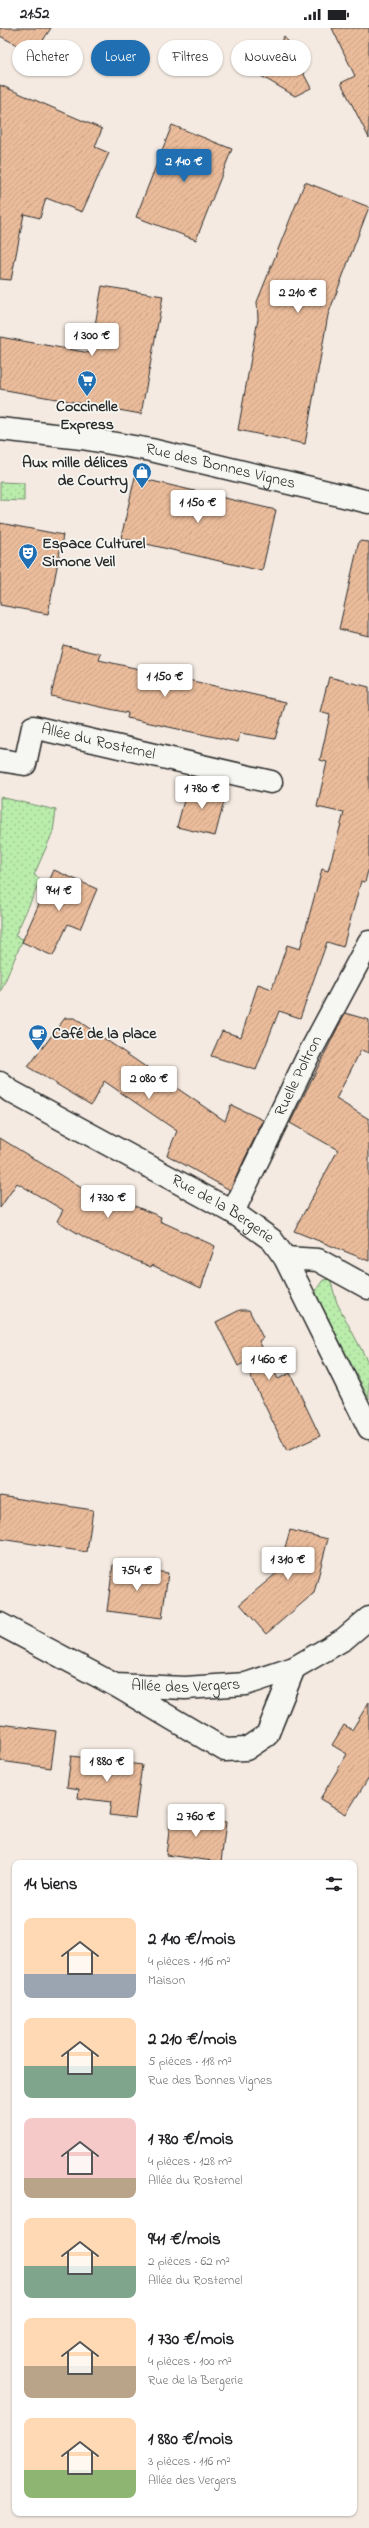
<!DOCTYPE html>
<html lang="fr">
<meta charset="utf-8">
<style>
:root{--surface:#fff;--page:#f6f6f6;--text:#202124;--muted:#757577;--accent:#1f6fb2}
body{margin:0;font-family:"Indie Flower",sans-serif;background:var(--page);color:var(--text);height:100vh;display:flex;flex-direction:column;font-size:15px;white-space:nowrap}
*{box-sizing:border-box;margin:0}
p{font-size:13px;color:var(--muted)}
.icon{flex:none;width:22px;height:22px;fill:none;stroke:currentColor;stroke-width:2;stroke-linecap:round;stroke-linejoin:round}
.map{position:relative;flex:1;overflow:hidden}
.drawer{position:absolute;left:12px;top:1832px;width:345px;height:656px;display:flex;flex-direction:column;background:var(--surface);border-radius:8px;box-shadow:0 1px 3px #0004}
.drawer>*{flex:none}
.hud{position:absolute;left:12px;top:12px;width:345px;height:36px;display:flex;gap:8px}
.price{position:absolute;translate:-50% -34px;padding:0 9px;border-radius:4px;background:#fff;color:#222;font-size:13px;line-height:26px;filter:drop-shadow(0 1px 2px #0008)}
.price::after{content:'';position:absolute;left:50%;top:24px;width:12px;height:9px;margin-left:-6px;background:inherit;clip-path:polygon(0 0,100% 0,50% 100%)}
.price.current{background:var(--accent);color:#fff}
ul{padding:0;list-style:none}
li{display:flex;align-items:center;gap:12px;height:100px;padding:0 12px}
li span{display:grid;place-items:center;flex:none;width:112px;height:80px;border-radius:8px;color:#555}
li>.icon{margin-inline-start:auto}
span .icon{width:48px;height:48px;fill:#fffc;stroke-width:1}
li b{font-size:17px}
h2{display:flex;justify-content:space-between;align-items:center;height:48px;padding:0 12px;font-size:17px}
.tag{padding:0 14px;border-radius:18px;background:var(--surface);box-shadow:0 1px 3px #0004;font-size:14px;line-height:36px}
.tag.current{background:var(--accent);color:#fff}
.status{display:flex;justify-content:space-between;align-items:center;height:28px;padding:0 20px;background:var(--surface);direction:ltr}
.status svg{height:11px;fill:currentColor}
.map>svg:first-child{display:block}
</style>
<div class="status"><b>21:52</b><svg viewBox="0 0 49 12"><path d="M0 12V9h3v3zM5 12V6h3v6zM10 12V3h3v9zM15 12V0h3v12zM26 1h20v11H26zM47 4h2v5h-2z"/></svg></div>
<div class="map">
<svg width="369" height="2500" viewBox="0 0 369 2500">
<defs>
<pattern id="green-dots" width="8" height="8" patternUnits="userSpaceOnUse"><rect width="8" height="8" fill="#baecac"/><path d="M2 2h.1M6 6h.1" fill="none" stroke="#a0cb94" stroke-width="1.8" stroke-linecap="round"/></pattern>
<pattern id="building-hatch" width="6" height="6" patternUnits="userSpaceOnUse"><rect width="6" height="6" fill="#ebbc9b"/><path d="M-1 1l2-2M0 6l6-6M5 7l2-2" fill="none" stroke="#caa286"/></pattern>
</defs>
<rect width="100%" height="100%" fill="#f4eae1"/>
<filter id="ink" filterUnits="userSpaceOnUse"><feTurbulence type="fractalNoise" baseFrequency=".025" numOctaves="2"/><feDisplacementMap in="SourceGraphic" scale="8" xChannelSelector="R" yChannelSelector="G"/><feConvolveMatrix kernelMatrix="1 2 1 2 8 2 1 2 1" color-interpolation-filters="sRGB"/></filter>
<g filter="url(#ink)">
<path fill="url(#green-dots)" stroke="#728c6c" d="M 0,454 L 24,455 L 24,473 L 0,472 Z
M 0,769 L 56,782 L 53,804 L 34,847 L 41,851 L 15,908 L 23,911 L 0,965 Z
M 330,1251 L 337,1275 L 369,1336 L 369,1371 L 317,1268 L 316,1262 L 323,1252 Z"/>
<path fill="url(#building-hatch)" stroke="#2b2b2b" d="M 0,0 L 51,0 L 34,26 L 0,8 Z
M 332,0 L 369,0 L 369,110 L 341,55 L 355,48 Z
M 284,8 L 311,60 L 295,68 L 261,48 Z
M 0,57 L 102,101 L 95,119 L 109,125 L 82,184 L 46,170 L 40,190 L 24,186 L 11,252 L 0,251 Z
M 172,97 L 232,121 L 196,212 L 136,189 Z
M 305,154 L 369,179 L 328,287 L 305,416 L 238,402 L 258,291 L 257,274 Z
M 102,258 L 163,268 L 141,386 L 0,361 L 0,309 L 90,325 Z
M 135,449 L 276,482 L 262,543 L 121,510 Z
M 0,495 L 63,507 L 48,586 L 0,577 Z
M 359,513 L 369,514 L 369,608 L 339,601 Z
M 63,617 L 101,626 L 99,632 L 286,674 L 275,711 L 240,705 L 238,714 L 127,690 L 128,685 L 51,668 Z
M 329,649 L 369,659 L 369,839 L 365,854 L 361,853 L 343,919 L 327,914 L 300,990 L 279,983 L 256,1042 L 211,1028 L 222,1003 L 241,1009 L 258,956 L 272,961 L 287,917 L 300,921 L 322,841 L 328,843 L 344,785 L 317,779 L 327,734 L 320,732 L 330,687 L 320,684 Z
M 188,757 L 226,766 L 215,808 L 177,799 Z
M 54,842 L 97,861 L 80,901 L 68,896 L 53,928 L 22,914 Z
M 345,985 L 369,992 L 369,1025 L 361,1022 L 336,1071 L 369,1091 L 369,1233 L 294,1203 L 338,1122 L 290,1095 Z
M 65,990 L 74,990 L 225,1093 L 231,1077 L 263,1092 L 230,1162 L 167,1127 L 177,1103 L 104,1053 L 91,1077 L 28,1039 Z
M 0,1110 L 101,1172 L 104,1165 L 161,1189 L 160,1193 L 215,1218 L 201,1260 L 152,1237 L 151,1239 L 91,1213 L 57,1193 L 63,1182 L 17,1155 L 0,1180 Z
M 240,1282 L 249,1282 L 263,1310 L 259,1313 L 278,1351 L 290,1345 L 320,1408 L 287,1423 L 244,1335 L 238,1338 L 216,1294 Z
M 0,1468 L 93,1482 L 87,1524 L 0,1511 Z
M 290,1502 L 328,1511 L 314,1565 L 266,1606 L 240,1576 L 278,1544 Z
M 113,1537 L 168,1545 L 162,1590 L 107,1583 Z
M 369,1674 L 369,1749 L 346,1786 L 320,1771 L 347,1726 L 332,1717 L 344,1697 L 352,1702 Z
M 0,1696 L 56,1703 L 51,1740 L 0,1733 Z
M 71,1728 L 142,1737 L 135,1790 L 109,1787 L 111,1774 L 78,1770 L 79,1761 L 67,1759 Z
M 171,1787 L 226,1794 L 221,1834 L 166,1827 Z"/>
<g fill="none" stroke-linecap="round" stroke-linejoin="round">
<defs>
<g id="minor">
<path id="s1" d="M 0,401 L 82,410 L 151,422 L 369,474"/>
<path id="s2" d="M 0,732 L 25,736 L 33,699 L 271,754"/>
<path id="s3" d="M 233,1184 L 307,1030 L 369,914"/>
<path d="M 285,1230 L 318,1232 L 369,1260"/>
<path id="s4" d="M 0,1596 L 115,1657 L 185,1660 L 246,1656 L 294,1640 L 344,1611 L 369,1590"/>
<path d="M 117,1658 L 225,1722 L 246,1721 L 267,1707 L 294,1640"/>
</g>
<g id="major">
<path id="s5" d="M 0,1055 L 10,1063 L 233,1184 L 272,1212 L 285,1230 L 369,1400"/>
</g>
</defs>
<use href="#minor" stroke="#2b2b2b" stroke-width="25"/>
<use href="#major" stroke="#2b2b2b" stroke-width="25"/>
<use href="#minor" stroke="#f6f6f2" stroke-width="22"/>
<use href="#major" stroke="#f6f6f2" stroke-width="22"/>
</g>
</g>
<defs>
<symbol id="supermarket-pin" viewBox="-11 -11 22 30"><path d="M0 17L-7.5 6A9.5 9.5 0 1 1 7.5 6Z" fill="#1f6fb2" stroke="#f6f6f2"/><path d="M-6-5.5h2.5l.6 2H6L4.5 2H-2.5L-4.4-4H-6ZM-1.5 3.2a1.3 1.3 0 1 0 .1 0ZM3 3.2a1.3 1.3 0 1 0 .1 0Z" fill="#fff"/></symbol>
<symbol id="shop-pin" viewBox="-11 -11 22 30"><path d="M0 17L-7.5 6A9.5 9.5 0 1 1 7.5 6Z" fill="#1f6fb2" stroke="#f6f6f2"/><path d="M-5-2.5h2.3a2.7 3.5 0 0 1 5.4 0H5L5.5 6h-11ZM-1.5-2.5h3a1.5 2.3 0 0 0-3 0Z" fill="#fff"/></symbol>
<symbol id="theatre-pin" viewBox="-11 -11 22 30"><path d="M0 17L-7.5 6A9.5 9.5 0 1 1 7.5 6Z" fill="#1f6fb2" stroke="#f6f6f2"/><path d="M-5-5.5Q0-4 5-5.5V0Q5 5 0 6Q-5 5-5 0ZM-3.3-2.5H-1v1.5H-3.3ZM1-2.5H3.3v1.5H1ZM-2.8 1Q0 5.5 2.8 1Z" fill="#fff"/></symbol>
<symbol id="cafe-pin" viewBox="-11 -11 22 30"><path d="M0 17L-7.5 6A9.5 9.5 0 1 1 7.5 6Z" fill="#1f6fb2" stroke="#f6f6f2"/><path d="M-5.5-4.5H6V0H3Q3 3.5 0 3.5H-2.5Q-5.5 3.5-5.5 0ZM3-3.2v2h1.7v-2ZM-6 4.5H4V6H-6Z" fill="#fff"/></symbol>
</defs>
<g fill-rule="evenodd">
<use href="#supermarket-pin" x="76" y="341" width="22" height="30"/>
<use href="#shop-pin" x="131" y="433" width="22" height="30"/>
<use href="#theatre-pin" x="17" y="514" width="22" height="30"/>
<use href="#cafe-pin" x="27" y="995" width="22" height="30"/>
</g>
<g text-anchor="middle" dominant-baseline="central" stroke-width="3.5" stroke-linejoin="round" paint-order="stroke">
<g font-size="16" font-weight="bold" fill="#2b2b2b" stroke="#f6f6f2" text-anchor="start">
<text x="87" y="379" text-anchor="middle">Coccinelle<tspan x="87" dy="18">Express</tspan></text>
<text x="128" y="435" text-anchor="end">Aux mille délices<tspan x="128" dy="18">de Courtry</tspan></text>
<text x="42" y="516">Espace Culturel<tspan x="42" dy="18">Simone Veil</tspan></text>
<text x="52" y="1006">Café de la place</text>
</g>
<g font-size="16" fill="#2b2b2b" stroke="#f6f6f2">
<text stroke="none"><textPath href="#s1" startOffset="224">Rue des Bonnes Vignes</textPath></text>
<text stroke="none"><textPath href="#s2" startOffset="130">Allée du Rosternel</textPath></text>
<text stroke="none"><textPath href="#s3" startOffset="151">Ruelle Poltron</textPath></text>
<text stroke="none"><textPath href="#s5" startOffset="256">Rue de la Bergerie</textPath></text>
<text stroke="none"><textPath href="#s4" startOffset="201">Allée des Vergers</textPath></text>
</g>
</g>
</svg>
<b class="price current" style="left:184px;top:155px">2 140 €</b>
<b class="price" style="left:298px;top:286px">2 210 €</b>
<b class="price" style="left:92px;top:329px">1 300 €</b>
<b class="price" style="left:198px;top:496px">1 150 €</b>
<b class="price" style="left:165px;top:670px">1 150 €</b>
<b class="price" style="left:202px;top:782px">1 780 €</b>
<b class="price" style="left:59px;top:884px">941 €</b>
<b class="price" style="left:149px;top:1072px">2 080 €</b>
<b class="price" style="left:108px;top:1191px">1 730 €</b>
<b class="price" style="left:269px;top:1353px">1 460 €</b>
<b class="price" style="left:288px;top:1553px">1 310 €</b>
<b class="price" style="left:137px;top:1564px">754 €</b>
<b class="price" style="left:107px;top:1755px">1 880 €</b>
<b class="price" style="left:196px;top:1810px">2 760 €</b>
<div class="hud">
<a class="tag">Acheter</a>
<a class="tag current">Louer</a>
<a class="tag">Filtres</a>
<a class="tag">Nouveau</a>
</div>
<section class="drawer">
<h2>14 biens<svg class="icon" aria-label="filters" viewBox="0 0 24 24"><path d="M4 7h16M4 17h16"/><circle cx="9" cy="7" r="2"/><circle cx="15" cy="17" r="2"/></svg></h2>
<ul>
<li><span style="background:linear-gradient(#ffd9b3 70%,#9aa5b1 0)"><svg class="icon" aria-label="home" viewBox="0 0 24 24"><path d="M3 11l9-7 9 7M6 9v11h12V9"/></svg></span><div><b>2 140 €/mois</b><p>4 pièces · 116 m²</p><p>Maison</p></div></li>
<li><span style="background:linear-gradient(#ffd9b3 60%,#7fa58c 0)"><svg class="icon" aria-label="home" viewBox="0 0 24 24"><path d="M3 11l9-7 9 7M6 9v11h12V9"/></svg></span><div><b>2 210 €/mois</b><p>5 pièces · 118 m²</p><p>Rue des Bonnes Vignes</p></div></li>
<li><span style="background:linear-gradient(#f6c9c9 75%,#b9a48a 0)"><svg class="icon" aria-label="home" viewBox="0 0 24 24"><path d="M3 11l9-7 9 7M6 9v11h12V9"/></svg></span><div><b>1 780 €/mois</b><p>4 pièces · 128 m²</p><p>Allée du Rosternel</p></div></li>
<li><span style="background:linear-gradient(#ffd9b3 60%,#7fa58c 0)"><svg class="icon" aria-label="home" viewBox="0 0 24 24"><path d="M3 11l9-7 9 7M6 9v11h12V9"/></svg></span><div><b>941 €/mois</b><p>2 pièces · 62 m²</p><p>Allée du Rosternel</p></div></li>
<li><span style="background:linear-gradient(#ffd9b3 60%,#b9a48a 0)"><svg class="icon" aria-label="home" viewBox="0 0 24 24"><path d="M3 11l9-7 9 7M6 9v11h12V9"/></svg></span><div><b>1 730 €/mois</b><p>4 pièces · 100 m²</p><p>Rue de la Bergerie</p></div></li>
<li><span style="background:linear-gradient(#ffd9b3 65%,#8fb573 0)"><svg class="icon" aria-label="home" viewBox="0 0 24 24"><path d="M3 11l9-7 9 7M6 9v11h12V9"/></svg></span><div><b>1 880 €/mois</b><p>3 pièces · 116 m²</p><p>Allée des Vergers</p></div></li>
</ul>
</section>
</div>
